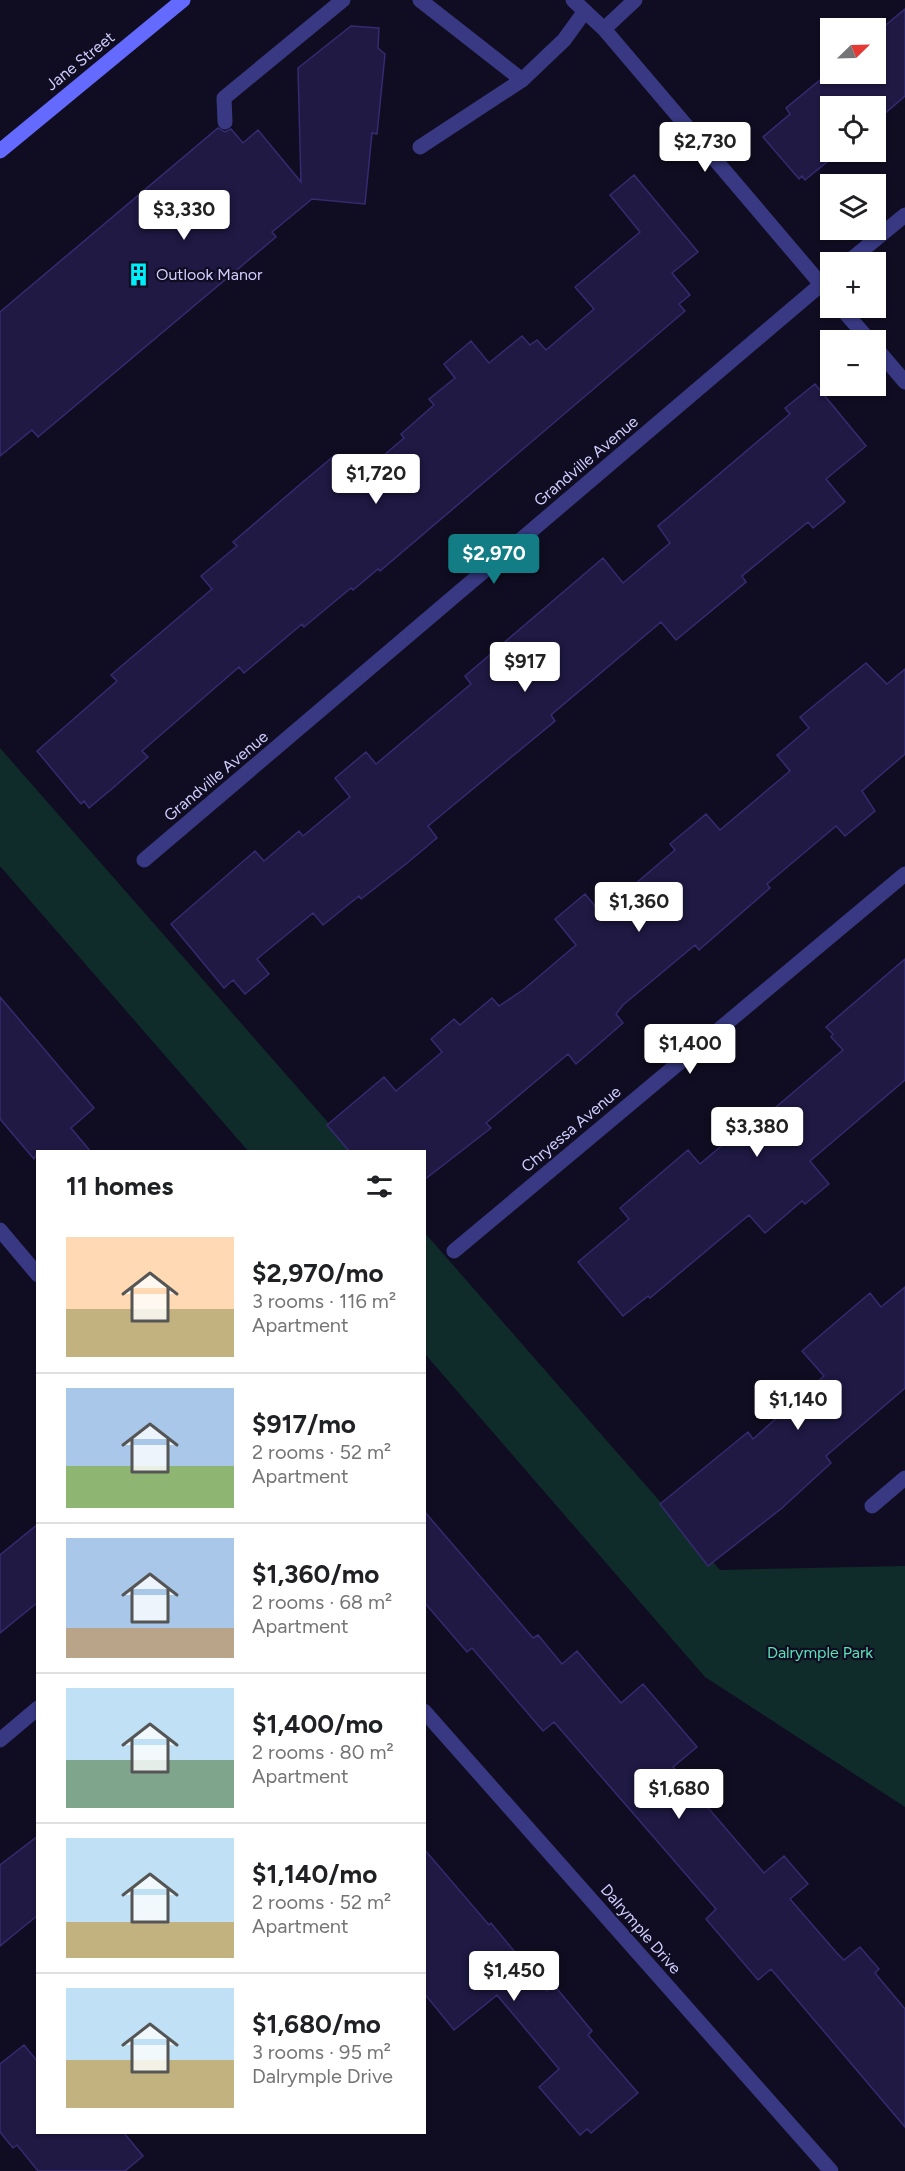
<!DOCTYPE html>
<meta charset="utf-8">
<style>
:root{--surface:#fff;--page:#f6f6f6;--text:#202124;--muted:#757577;--line:#e0e0e0;--accent:#127d84}
body{margin:0;font-family:Figtree,sans-serif;background:var(--page);color:var(--text);height:100vh;display:flex;flex-direction:column;font-size:22px;white-space:nowrap}
*{box-sizing:border-box;margin:0}
p{font-size:20px;color:var(--muted)}
.icon{flex:none;width:33px;height:33px;fill:none;stroke:currentColor;stroke-width:2;stroke-linecap:round;stroke-linejoin:round}
.map{position:relative;flex:1;overflow:hidden}
.panel{position:absolute;left:36px;top:1150px;width:390px;height:984px;display:flex;flex-direction:column;background:var(--surface);border-radius:0px;box-shadow:0 2px 4px #0004}
.panel>*{flex:none}
.needle{width:39px;rotate:67deg}
.fabs{position:absolute;left:820px;top:18px;display:grid;gap:12px}
.fabs a{display:grid;place-items:center;width:66px;height:66px;border-radius:0px;background:var(--surface);box-shadow:0 2px 4px #0004;font-size:30px}
.price{position:absolute;translate:-50% -51px;padding:0 14px;border-radius:6px;background:#fff;color:#222;font-size:20px;line-height:39px;filter:drop-shadow(0 2px 3px #0008)}
.price::after{content:'';position:absolute;left:50%;top:36px;width:18px;height:14px;margin-left:-9px;background:inherit;clip-path:polygon(0 0,100% 0,50% 100%)}
.price.on{background:var(--accent);color:#fff}
ul{padding:0;list-style:none}
li{display:flex;align-items:center;gap:18px;height:150px;padding:0 30px}
li+li{border-top:2px solid var(--line)}
li span{display:grid;place-items:center;flex:none;width:168px;height:120px;border-radius:0px;color:#555}
li>.icon{margin-inline-start:auto}
span .icon{width:72px;height:72px;fill:#fffc;stroke-width:1}
li b{font-size:26px}
h2{display:flex;justify-content:space-between;align-items:center;height:72px;padding:0 30px;font-size:26px}
.map>svg:first-child{display:block}
</style>
<div class="map">
<svg width="905" height="2171" viewBox="0 0 905 2171">
<rect width="100%" height="100%" fill="#100d22"/>
<path fill="#102c2a" d="M 0,748 L 354,1152 L 249,1152 L 0,866 Z
M 424,1232 L 720,1570 L 905,1566 L 905,1807 L 705,1677 L 425,1354 Z"/>
<path fill="#1f1943" stroke="#352b70" stroke-width="1.5" d="M 905,9 L 905,96 L 876,121 L 876,106 L 831,106 L 831,152 L 839,152 L 805,180 L 802,176 L 799,179 L 763,137 L 790,114 L 786,108 L 831,71 L 831,74 L 876,74 L 876,33 Z
M 351,26 L 379,28 L 378,48 L 385,54 L 377,134 L 372,133 L 365,204 L 312,199 L 272,232 L 276,237 L 38,437 L 32,430 L 0,456 L 0,312 L 218,128 L 225,132 L 231,129 L 243,143 L 258,130 L 301,182 L 298,68 Z
M 634,175 L 698,252 L 672,273 L 690,295 L 679,304 L 685,311 L 380,571 L 378,569 L 353,590 L 351,588 L 304,627 L 302,624 L 244,673 L 239,667 L 142,751 L 148,757 L 114,787 L 89,808 L 84,801 L 81,804 L 37,751 L 117,681 L 111,675 L 212,589 L 201,576 L 237,546 L 233,542 L 304,481 L 335,455 L 355,480 L 404,438 L 401,434 L 434,405 L 429,399 L 455,378 L 444,364 L 471,341 L 489,363 L 522,336 L 530,345 L 537,340 L 546,350 L 594,309 L 575,287 L 640,232 L 610,195 Z
M 815,384 L 866,446 L 826,479 L 845,502 L 813,528 L 808,522 L 742,576 L 746,582 L 676,640 L 661,622 L 551,715 L 555,721 L 428,826 L 437,838 L 406,864 L 361,899 L 359,896 L 323,925 L 313,913 L 257,959 L 269,974 L 245,994 L 233,980 L 224,988 L 171,924 L 255,851 L 264,861 L 299,831 L 303,836 L 350,797 L 335,778 L 366,752 L 376,764 L 471,684 L 465,676 L 603,558 L 623,583 L 670,543 L 658,526 L 790,414 L 785,408 Z
M 866,663 L 887,684 L 905,669 L 905,754 L 862,791 L 875,811 L 845,836 L 836,826 L 767,884 L 770,888 L 699,950 L 695,945 L 623,1005 L 616,1014 L 623,1023 L 576,1064 L 568,1054 L 486,1123 L 491,1128 L 424,1180 L 424,1152 L 350,1152 L 327,1125 L 384,1077 L 396,1091 L 442,1052 L 431,1039 L 454,1019 L 460,1025 L 492,998 L 499,1006 L 523,990 L 576,945 L 555,919 L 585,894 L 601,913 L 675,850 L 670,844 L 706,814 L 720,830 L 790,771 L 777,755 L 809,728 L 800,717 Z
M 905,959 L 905,1080 L 810,1161 L 829,1184 L 805,1204 L 802,1201 L 765,1233 L 749,1215 L 650,1298 L 648,1296 L 623,1316 L 578,1262 L 629,1219 L 620,1208 L 688,1150 L 700,1164 L 732,1137 L 736,1141 L 843,1050 L 831,1037 L 833,1034 L 826,1027 Z
M 0,997 L 94,1108 L 71,1128 L 91,1152 L 38,1152 L 34,1159 L 0,1119 Z
M 905,1287 L 905,1388 L 826,1456 L 831,1463 L 782,1508 L 708,1566 L 660,1504 L 748,1432 L 753,1439 L 824,1376 L 802,1351 L 870,1293 L 881,1307 Z
M 424,1511 L 533,1638 L 538,1635 L 562,1664 L 577,1651 L 621,1703 L 643,1684 L 697,1747 L 673,1767 L 764,1873 L 784,1856 L 808,1884 L 790,1899 L 836,1952 L 844,1960 L 860,1947 L 879,1969 L 875,1973 L 905,2009 L 905,2127 L 771,1969 L 758,1980 L 706,1919 L 716,1909 L 554,1722 L 543,1731 L 472,1648 L 467,1652 L 424,1602 Z
M 38,1524 L 38,1602 L 0,1633 L 0,1555 Z
M 38,1836 L 38,1915 L 0,1946 L 0,1865 Z
M 424,1849 L 489,1925 L 491,1923 L 547,1991 L 554,1985 L 592,2031 L 588,2035 L 638,2093 L 591,2133 L 587,2129 L 580,2135 L 539,2087 L 559,2069 L 497,1995 L 454,2030 L 424,1993 Z
M 24,2045 L 38,2062 L 38,2133 L 124,2133 L 143,2156 L 125,2171 L 38,2171 L 17,2145 L 13,2148 L 0,2132 L 0,2064 Z"/>
<g fill="none" stroke-linecap="round" stroke-linejoin="round">
<path stroke="#383982" stroke-width="15" d="M 420,0 L 522,80
M 225,122 L 224,98 L 343,0
M 420,147 L 522,80 L 564,40 L 585,11"/>
<path stroke="#383982" stroke-width="15" d="M 573,0 L 604,29 L 831,296
M 604,29 L 635,0
M 848,262 L 905,215
M 841,308 L 869,340
M 876,348 L 905,382
M 144,860 L 831,276
M 0,1230 L 38,1275
M 454,1251 L 905,874
M 872,1506 L 905,1478
M 424,1711 L 831,2171
M 0,1740 L 38,1708"/>
<path stroke="#656aff" stroke-width="15" d="M 0,151 L 183,0"/>
</g>
<defs>
<symbol id="building-bare" viewBox="-9 -9 18 18"><path d="M-4-6H4V6H1V3H-1V6H-4ZM-2.5-4.3h1.7v1.8h-1.7ZM.8-4.3h1.7v1.8H.8ZM-2.5-1h1.7V.8h-1.7ZM.8-1h1.7V.8H.8Z" fill="#00eef9" stroke="#100d22" stroke-width="2.5" paint-order="stroke"/></symbol>
</defs>
<g fill-rule="evenodd">
<use href="#building-bare" x="122" y="258" width="33" height="33"/>
</g>
<g text-anchor="middle" dominant-baseline="central" stroke-width="4.5" stroke-linejoin="round" paint-order="stroke">
<g font-size="16" fill="#d1ceff" stroke="#100d22">
<text transform="translate(80 61) rotate(-39)">Jane Street</text>
<text transform="translate(586 461) rotate(-40)">Grandville Avenue</text>
<text transform="translate(216 776) rotate(-40)">Grandville Avenue</text>
<text transform="translate(571 1129) rotate(-40)">Chryessa Avenue</text>
<text transform="translate(641 1929) rotate(49)">Dalrymple Drive</text>
</g>
<g font-size="16" fill="#d1ceff" stroke="#100d22" text-anchor="start">
<text x="156" y="274">Outlook Manor</text>
</g>
<g font-size="16" fill="#59e1b7" stroke="#100d22">
<text x="820" y="1652">Dalrymple Park</text>
</g>
</g>
</svg>
<div class="fabs">
<a><svg class="needle" viewBox="-14 -14 28 28"><path d="M0-13l5 13h-10z" fill="#e53935"/><path d="M0 13l5-13h-10z" fill="#757577"/></svg></a>
<a><svg class="icon" aria-label="locate" viewBox="0 0 24 24"><circle cx="12" cy="12" r="6"/><path d="M12 2v4M12 18v4M2 12h4M18 12h4"/></svg></a>
<a><svg class="icon" aria-label="layers" viewBox="0 0 24 24"><path d="M12 4l9 5-9 5-9-5zM3 14l9 5 9-5"/></svg></a>
<a>+</a>
<a>−</a>
</div>
<b class="price" style="left:705px;top:173px">$2,730</b>
<b class="price" style="left:184px;top:241px">$3,330</b>
<b class="price" style="left:376px;top:505px">$1,720</b>
<b class="price on" style="left:494px;top:585px">$2,970</b>
<b class="price" style="left:525px;top:693px">$917</b>
<b class="price" style="left:639px;top:933px">$1,360</b>
<b class="price" style="left:690px;top:1075px">$1,400</b>
<b class="price" style="left:757px;top:1158px">$3,380</b>
<b class="price" style="left:798px;top:1431px">$1,140</b>
<b class="price" style="left:679px;top:1820px">$1,680</b>
<b class="price" style="left:514px;top:2002px">$1,450</b>
<section class="panel">
<h2>11 homes<svg class="icon" aria-label="filters" viewBox="0 0 24 24"><path d="M4 7h16M4 17h16"/><circle cx="9" cy="7" r="2"/><circle cx="15" cy="17" r="2"/></svg></h2>
<ul>
<li><span style="background:linear-gradient(#ffd9b3 60%,#c2b280 0)"><svg class="icon" aria-label="home" viewBox="0 0 24 24"><path d="M3 11l9-7 9 7M6 9v11h12V9"/></svg></span><div><b>$2,970/mo</b><p>3 rooms · 116 m²</p><p>Apartment</p></div></li>
<li><span style="background:linear-gradient(#a9c7e8 65%,#8fb573 0)"><svg class="icon" aria-label="home" viewBox="0 0 24 24"><path d="M3 11l9-7 9 7M6 9v11h12V9"/></svg></span><div><b>$917/mo</b><p>2 rooms · 52 m²</p><p>Apartment</p></div></li>
<li><span style="background:linear-gradient(#a9c7e8 75%,#b9a48a 0)"><svg class="icon" aria-label="home" viewBox="0 0 24 24"><path d="M3 11l9-7 9 7M6 9v11h12V9"/></svg></span><div><b>$1,360/mo</b><p>2 rooms · 68 m²</p><p>Apartment</p></div></li>
<li><span style="background:linear-gradient(#bfe0f5 60%,#7fa58c 0)"><svg class="icon" aria-label="home" viewBox="0 0 24 24"><path d="M3 11l9-7 9 7M6 9v11h12V9"/></svg></span><div><b>$1,400/mo</b><p>2 rooms · 80 m²</p><p>Apartment</p></div></li>
<li><span style="background:linear-gradient(#bfe0f5 70%,#c2b280 0)"><svg class="icon" aria-label="home" viewBox="0 0 24 24"><path d="M3 11l9-7 9 7M6 9v11h12V9"/></svg></span><div><b>$1,140/mo</b><p>2 rooms · 52 m²</p><p>Apartment</p></div></li>
<li><span style="background:linear-gradient(#bfe0f5 60%,#c2b280 0)"><svg class="icon" aria-label="home" viewBox="0 0 24 24"><path d="M3 11l9-7 9 7M6 9v11h12V9"/></svg></span><div><b>$1,680/mo</b><p>3 rooms · 95 m²</p><p>Dalrymple Drive</p></div></li>
</ul>
</section>
</div>
